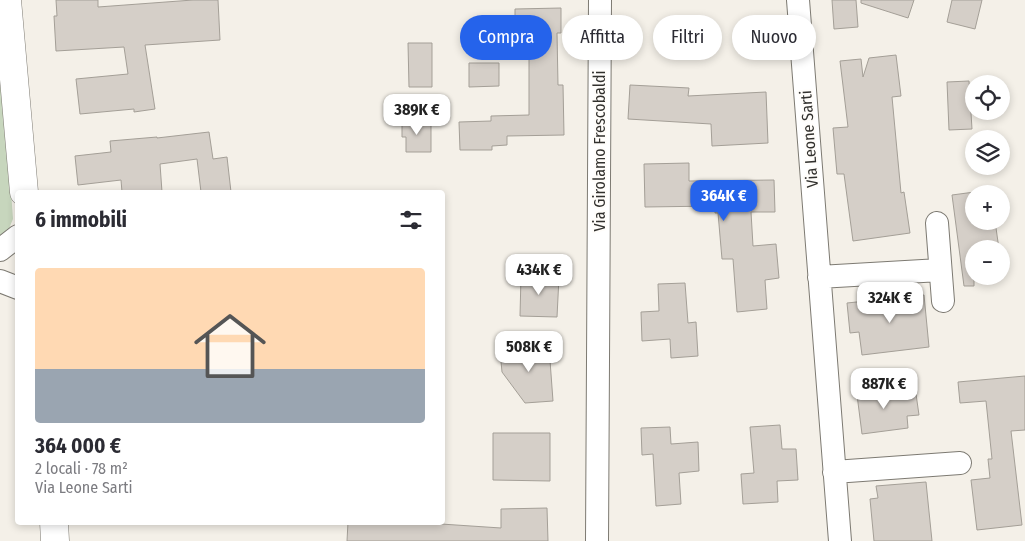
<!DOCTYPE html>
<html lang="it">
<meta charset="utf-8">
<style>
:root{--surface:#fff;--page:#f2f2f3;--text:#2b2b33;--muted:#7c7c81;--accent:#2563eb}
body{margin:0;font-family:"Fira Sans Condensed",sans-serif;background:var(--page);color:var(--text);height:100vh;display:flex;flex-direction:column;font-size:19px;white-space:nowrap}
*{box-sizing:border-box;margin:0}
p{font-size:16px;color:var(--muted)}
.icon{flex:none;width:28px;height:28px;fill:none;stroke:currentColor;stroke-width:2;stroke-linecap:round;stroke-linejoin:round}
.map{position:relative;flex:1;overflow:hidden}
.panel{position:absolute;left:15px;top:190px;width:430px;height:335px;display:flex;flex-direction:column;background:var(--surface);border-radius:5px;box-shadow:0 2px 8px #0003}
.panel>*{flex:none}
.hud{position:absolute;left:460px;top:15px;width:475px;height:45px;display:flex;gap:10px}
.tools{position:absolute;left:965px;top:75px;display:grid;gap:10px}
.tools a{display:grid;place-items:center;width:45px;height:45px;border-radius:50%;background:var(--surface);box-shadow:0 2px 8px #0003;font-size:25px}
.price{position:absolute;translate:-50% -42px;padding:0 11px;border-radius:10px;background:#fff;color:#222;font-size:16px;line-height:32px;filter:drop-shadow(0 1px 2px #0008)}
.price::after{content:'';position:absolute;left:50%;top:30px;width:15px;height:11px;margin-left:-8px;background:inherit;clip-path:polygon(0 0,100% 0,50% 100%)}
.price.current{background:var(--accent);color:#fff}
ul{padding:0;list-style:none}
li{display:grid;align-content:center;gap:10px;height:265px;padding:0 20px}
li span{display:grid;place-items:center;height:155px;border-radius:5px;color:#555}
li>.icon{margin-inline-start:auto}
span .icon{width:90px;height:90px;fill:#fffc;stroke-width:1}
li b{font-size:21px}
h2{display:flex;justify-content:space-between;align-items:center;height:60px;padding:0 20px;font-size:21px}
.pill{padding:0 18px;border-radius:22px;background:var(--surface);box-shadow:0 2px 8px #0003;font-size:18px;line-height:45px}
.pill.current{background:var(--accent);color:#fff}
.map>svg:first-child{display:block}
</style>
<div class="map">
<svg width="1025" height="541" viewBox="0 0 1025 541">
<rect width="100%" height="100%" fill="#f4f0e8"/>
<path fill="#c7d6bd" d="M 0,77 L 3,80 L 13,219 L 8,231 L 0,236 Z"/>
<path fill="#d5cfc8" stroke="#a49f97" d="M 56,0 L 98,0 L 98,7 L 193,0 L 218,0 L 220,40 L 145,45 L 155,109 L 134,112 L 134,109 L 80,114 L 76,79 L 128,74 L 124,47 L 56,51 L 54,16 L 57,16 Z
M 832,0 L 856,0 L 858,27 L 834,29 Z
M 861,0 L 914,0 L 908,18 L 861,3 Z
M 952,0 L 982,0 L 975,29 L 947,22 Z
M 561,8 L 561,33 L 557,33 L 558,85 L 563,85 L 564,135 L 507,136 L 507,145 L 492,146 L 492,150 L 460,150 L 459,122 L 491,121 L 491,116 L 529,115 L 529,51 L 513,51 L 513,34 L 515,34 L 515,9 Z
M 408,43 L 432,43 L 432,87 L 409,87 Z
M 896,55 L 901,96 L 892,97 L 901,193 L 904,192 L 910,233 L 853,241 L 844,174 L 837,174 L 833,128 L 848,127 L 840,61 L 861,59 L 863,77 L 869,58 Z
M 469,63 L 499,63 L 499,86 L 469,87 Z
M 969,81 L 972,129 L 949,130 L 947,82 Z
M 630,85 L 689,88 L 688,96 L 766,92 L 768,143 L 712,146 L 711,124 L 628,119 Z
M 402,122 L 431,122 L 431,152 L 406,152 L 406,137 L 402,137 Z
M 209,132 L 213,159 L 227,157 L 231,192 L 201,192 L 197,159 L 160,164 L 162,192 L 122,192 L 121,180 L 78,185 L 75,156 L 111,152 L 110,141 L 157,137 L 157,138 Z
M 689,163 L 689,181 L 774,180 L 775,212 L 751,212 L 753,246 L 776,244 L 779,278 L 765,280 L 767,309 L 737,312 L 733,259 L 722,259 L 718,213 L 715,213 L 715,206 L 645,207 L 644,164 Z
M 982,191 L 983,194 L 974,194 L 974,221 L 995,221 L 999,249 L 974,249 L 974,286 L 964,286 L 952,195 Z
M 521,276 L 559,277 L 557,317 L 520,316 Z
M 685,283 L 688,323 L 696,322 L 698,356 L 671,358 L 670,339 L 642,341 L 641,312 L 659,311 L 658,284 Z
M 924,295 L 929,347 L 862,355 L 859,332 L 850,333 L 847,303 Z
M 549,347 L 553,401 L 525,403 L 502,372 L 500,351 Z
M 1025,376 L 1025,430 L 1011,431 L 1022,525 L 977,530 L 971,480 L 990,478 L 988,459 L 992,459 L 986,401 L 960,403 L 958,382 Z
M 883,384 L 884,398 L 916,394 L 919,415 L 907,416 L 908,428 L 862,434 L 856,387 Z
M 780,425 L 782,449 L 796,449 L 798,480 L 777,481 L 778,502 L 743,504 L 741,474 L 754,473 L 750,427 Z
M 670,427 L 671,444 L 698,442 L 699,471 L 679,473 L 681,504 L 656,506 L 653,454 L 642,455 L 641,428 Z
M 493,433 L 550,433 L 550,481 L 493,480 Z
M 926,482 L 932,541 L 874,541 L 870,499 L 878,498 L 876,486 Z
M 547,508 L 548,541 L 347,541 L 348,522 L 411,522 L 501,528 L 501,509 Z"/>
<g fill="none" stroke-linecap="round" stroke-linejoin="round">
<defs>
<path id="minor" d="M 798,0 L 840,541
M 937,223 L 943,301
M 0,250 L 18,236
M 819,277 L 940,270
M 0,281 L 18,288
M 834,472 L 960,463
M 597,541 L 600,0"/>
<path id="tertiary" d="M 7,0 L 24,192
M 54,522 L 55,541"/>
</defs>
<use href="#minor" stroke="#7d7a72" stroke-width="24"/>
<use href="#tertiary" stroke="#7d7a72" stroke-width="29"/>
<use href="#minor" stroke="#fff" stroke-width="22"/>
<use href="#tertiary" stroke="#fff" stroke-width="28"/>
</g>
<g text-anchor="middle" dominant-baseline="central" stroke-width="4" stroke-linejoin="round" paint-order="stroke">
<g font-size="16" fill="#32312e" stroke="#fffdfa">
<text transform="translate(809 139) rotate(-94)">Via Leone Sarti</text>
<text transform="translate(599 151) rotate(-90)">Via Girolamo Frescobaldi</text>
</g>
</g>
</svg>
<div class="tools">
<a><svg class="icon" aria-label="locate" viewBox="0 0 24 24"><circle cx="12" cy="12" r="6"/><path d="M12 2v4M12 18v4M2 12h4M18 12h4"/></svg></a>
<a><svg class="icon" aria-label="layers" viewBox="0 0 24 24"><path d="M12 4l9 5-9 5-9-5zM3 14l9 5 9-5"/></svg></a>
<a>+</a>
<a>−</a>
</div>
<b class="price" style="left:417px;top:136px">389K €</b>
<b class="price current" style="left:724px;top:222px">364K €</b>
<b class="price" style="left:539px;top:296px">434K €</b>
<b class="price" style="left:890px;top:324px">324K €</b>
<b class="price" style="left:529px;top:373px">508K €</b>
<b class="price" style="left:884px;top:410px">887K €</b>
<div class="hud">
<a class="pill current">Compra</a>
<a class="pill">Affitta</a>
<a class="pill">Filtri</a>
<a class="pill">Nuovo</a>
</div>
<section class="panel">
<h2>6 immobili<svg class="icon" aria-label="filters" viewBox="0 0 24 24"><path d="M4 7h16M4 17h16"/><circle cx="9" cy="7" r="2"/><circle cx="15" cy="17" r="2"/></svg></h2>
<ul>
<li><span style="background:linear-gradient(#ffd9b3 65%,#9aa5b1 0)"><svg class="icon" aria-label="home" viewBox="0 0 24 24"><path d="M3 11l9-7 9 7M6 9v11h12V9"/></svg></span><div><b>364 000 €</b><p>2 locali · 78 m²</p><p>Via Leone Sarti</p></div></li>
</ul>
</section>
</div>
